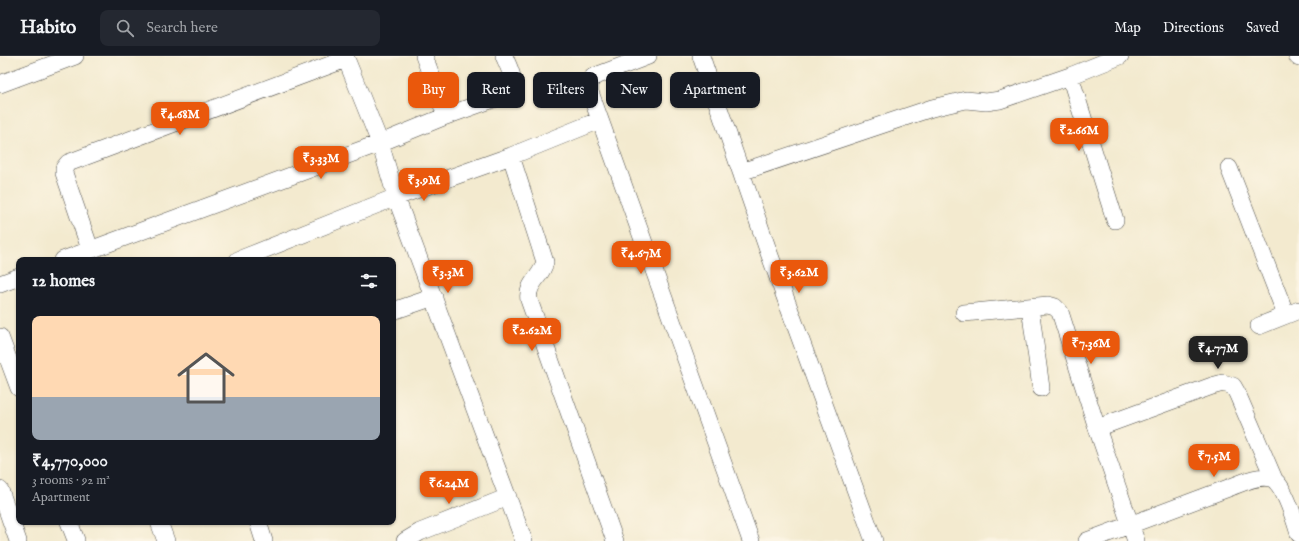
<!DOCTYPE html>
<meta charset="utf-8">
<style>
:root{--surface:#171b24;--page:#242831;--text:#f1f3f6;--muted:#9ea1a6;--line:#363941;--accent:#ea580c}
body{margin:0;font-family:"IM FELL English",serif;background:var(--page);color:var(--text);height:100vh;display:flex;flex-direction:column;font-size:15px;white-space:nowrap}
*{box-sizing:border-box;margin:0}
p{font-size:13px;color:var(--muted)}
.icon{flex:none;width:22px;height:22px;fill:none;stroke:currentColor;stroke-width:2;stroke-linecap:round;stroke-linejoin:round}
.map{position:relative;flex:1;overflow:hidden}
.side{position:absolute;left:16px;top:201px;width:380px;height:268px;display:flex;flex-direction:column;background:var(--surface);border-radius:8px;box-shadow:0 1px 3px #0004}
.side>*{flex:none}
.banner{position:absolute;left:408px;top:16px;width:380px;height:36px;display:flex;gap:8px}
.price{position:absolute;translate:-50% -34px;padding:0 9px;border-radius:8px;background:var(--accent);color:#fff;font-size:13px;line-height:26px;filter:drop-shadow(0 1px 2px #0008)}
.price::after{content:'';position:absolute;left:50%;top:24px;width:12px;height:9px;margin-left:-6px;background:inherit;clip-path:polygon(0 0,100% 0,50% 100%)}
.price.active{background:#222;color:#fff}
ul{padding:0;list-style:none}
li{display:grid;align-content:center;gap:8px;height:212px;padding:0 16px}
li span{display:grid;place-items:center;height:124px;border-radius:8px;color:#555}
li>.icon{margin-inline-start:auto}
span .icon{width:72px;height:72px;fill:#fffc;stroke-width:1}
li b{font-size:17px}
h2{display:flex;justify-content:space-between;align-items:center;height:48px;padding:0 16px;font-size:17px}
.pill{padding:0 14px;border-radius:8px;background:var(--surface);box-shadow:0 1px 3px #0004;font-size:14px;line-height:36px}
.pill.active{background:var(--accent);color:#fff}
header{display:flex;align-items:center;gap:24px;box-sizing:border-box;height:56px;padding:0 20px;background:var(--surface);border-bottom:1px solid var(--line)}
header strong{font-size:19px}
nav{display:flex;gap:22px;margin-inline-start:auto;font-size:14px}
.search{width:280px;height:36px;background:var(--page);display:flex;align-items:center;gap:10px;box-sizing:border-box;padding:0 14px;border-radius:8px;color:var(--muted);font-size:15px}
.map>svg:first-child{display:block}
</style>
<header>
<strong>Habito</strong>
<div class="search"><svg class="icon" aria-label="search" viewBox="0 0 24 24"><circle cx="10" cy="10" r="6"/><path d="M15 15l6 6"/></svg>Search here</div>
<nav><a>Map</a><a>Directions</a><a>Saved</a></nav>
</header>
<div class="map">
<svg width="1299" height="485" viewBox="0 0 1299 485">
<rect width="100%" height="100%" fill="#fcf5e5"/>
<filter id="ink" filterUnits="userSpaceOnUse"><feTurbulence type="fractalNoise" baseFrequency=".025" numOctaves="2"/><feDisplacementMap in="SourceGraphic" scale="8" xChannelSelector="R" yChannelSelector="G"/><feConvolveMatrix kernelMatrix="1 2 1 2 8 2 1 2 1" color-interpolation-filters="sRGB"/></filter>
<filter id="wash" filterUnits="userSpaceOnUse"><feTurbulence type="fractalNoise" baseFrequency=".012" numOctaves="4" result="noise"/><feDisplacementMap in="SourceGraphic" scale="16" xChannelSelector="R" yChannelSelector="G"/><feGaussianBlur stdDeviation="0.9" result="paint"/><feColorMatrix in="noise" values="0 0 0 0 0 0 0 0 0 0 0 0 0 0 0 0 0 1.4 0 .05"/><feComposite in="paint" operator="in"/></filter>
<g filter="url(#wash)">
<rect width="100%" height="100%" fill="#f3eacf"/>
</g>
<g filter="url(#ink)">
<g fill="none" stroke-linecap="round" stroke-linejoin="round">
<defs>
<path id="minor" d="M 345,0 L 380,87 L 396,141 L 524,485
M 424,0 L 446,60
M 648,0 L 593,21 L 590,25 L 590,36 L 751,485
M 701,0 L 769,197 L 874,485
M 1297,0 L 1299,2
M 1070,20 L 1115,164
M 0,28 L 75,0
M 511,100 L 545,206 C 542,221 526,227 529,244 L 615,485
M 1229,112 L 1286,259
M 741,116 L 932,52 L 966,44 L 986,46 L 1000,44 L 1070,20 L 1120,0
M 90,193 L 64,117 L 64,112 L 68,107 L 346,3
M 63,204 L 380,87 L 446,60 L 510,37 C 517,25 509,12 504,0
M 238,204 L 396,141 L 511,100 L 600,64
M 0,228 L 19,221
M 1030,251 L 1041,332
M 393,255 L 434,241
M 964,257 L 1048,249 L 1055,251 L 1060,256 L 1097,372 L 1136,485
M 1259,270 L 1299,254
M 0,281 L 19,332
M 1097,372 L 1212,330 L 1223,327 L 1233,330 L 1237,337 L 1274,423
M 0,434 L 18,485
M 69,466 L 76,484
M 159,466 L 166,485
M 258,466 L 264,485
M 405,485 L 420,476 L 508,441
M 1087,485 L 1231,431 C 1242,427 1257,419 1270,422 C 1283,424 1295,465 1299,478"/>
</defs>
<use href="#minor" stroke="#494844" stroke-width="18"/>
<use href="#minor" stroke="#fff" stroke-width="17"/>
</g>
</g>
</svg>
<b class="price" style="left:180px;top:80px">₹4.68M</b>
<b class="price" style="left:1079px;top:96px">₹2.66M</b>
<b class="price" style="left:321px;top:124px">₹3.33M</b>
<b class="price" style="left:424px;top:146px">₹3.9M</b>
<b class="price" style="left:641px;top:219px">₹4.67M</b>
<b class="price" style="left:448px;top:238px">₹3.3M</b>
<b class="price" style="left:799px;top:238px">₹3.62M</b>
<b class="price" style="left:532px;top:296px">₹2.62M</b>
<b class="price" style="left:1091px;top:309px">₹7.36M</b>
<b class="price active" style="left:1218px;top:314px">₹4.77M</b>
<b class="price" style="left:1214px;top:422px">₹7.5M</b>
<b class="price" style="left:449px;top:449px">₹6.24M</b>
<div class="banner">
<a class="pill active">Buy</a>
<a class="pill">Rent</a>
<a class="pill">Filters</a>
<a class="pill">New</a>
<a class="pill">Apartment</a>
</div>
<section class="side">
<h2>12 homes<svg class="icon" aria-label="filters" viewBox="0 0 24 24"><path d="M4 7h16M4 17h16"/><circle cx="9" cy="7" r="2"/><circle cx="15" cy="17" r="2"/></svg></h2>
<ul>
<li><span style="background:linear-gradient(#ffd9b3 65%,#9aa5b1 0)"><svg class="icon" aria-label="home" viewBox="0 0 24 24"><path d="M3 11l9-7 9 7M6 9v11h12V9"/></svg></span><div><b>₹4,770,000</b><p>3 rooms · 92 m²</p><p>Apartment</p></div></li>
</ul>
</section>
</div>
